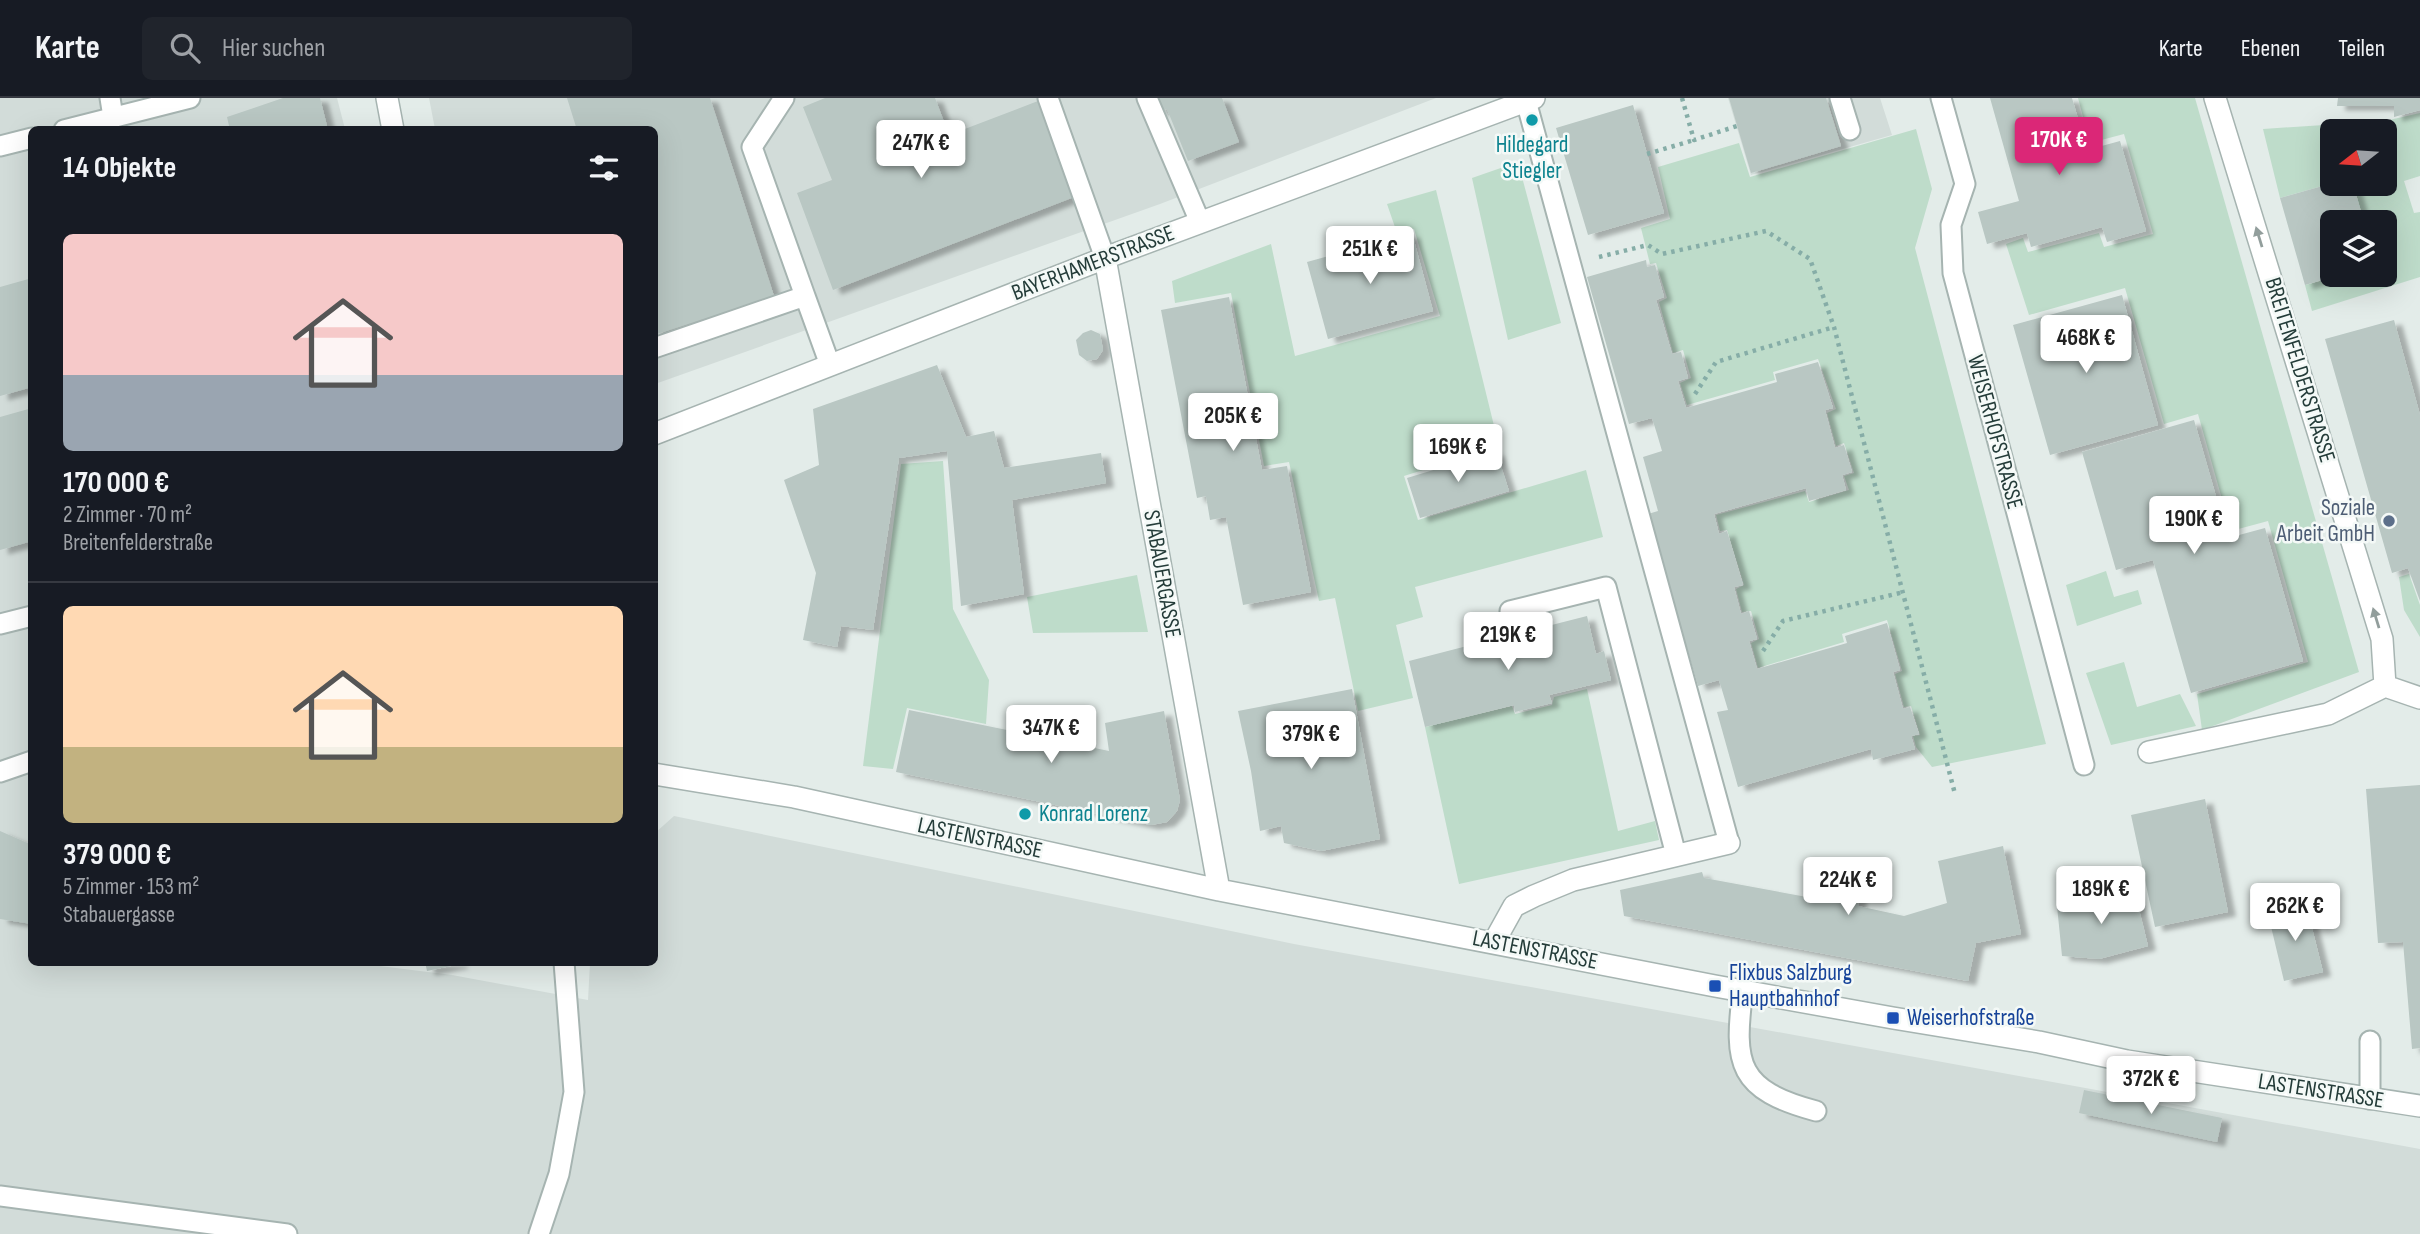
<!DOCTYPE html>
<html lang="de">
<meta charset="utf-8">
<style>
:root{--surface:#171b24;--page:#20242c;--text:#f1f3f6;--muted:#9ea1a6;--line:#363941;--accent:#db2777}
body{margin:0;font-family:"Sofia Sans Condensed",sans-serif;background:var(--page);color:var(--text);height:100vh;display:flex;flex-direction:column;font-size:26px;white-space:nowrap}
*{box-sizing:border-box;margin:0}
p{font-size:23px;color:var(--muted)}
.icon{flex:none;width:38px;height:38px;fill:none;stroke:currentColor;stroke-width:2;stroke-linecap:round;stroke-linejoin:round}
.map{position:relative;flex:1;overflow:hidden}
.panel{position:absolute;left:28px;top:28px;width:630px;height:840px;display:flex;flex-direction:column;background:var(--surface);border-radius:10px;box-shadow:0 7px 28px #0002}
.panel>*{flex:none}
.needle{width:46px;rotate:253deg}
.fabs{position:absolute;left:2320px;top:21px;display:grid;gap:14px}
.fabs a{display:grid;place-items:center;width:77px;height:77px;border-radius:10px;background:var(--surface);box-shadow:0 7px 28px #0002;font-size:35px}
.price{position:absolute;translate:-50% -60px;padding:0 16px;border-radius:7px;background:#fff;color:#222;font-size:23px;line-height:46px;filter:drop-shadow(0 2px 4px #0008)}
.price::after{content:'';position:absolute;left:50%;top:42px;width:21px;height:16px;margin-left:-10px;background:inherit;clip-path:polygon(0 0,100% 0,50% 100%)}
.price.current{background:var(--accent);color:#fff}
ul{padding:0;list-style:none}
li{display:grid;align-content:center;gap:14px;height:371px;padding:0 35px}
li+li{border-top:2px solid var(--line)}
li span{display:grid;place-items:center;height:217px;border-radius:10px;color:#555}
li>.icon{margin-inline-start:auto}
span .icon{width:126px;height:126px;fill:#fffc;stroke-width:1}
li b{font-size:30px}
h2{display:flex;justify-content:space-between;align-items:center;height:84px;padding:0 35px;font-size:30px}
header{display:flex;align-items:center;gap:42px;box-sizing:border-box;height:98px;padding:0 35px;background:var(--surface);border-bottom:2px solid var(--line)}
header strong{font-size:33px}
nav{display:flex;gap:38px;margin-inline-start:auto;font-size:24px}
.search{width:490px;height:63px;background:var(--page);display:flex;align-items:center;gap:18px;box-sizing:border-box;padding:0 24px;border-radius:10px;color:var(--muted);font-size:26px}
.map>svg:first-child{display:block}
</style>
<header>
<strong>Karte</strong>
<div class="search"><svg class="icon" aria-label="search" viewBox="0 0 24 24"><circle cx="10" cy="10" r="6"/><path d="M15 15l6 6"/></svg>Hier suchen</div>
<nav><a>Karte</a><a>Ebenen</a><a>Teilen</a></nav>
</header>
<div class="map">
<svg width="2420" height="1136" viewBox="0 0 2420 1136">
<defs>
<filter id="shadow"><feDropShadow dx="8" dy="4.5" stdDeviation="2" flood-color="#0004"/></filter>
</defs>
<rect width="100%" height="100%" fill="#e3ece9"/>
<path fill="#d2dcd9" d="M 0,0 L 337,0 L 345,31 L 32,32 L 32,864 L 356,865 L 452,877 L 588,902 L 590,865 L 654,864 L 655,735 L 674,718 L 1294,846 L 2420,1051 L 2420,1136 L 0,1136 Z
M 429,0 L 1436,0 L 1160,106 L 655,286 L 654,32 L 435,31 Z
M 1728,0 L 1880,0 L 1892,37 L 1751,77 Z"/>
<path fill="#bedcca" d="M 2078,0 L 2195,0 L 2359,574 L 2202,632 L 2197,596 L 2308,564 L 2268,423 L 2231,433 L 2198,316 L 2164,326 L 2125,190 L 2029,217 L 2006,146 L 2023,140 L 2028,154 L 2099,135 L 2104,149 L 2153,136 L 2124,36 L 2090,45 Z
M 2420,15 L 2420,78 L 2404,83 L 2414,115 L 2420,114 L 2420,179 L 2312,213 L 2305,187 L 2342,177 L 2385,177 L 2385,124 L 2364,124 L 2353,86 L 2385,86 L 2385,33 L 2333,33 L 2333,85 L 2280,100 L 2263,31 L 2385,23 Z
M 1916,31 L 1932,91 L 1915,150 L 2046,646 L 1932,669 L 1916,649 L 1913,638 L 1920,637 L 1911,608 L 1904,609 L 1895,576 L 1902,573 L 1887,522 L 1842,536 L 1844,544 L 1758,570 L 1751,545 L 1759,541 L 1751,513 L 1742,514 L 1736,491 L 1744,487 L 1727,432 L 1720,433 L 1716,417 L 1805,393 L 1809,404 L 1849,392 L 1844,378 L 1854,375 L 1844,345 L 1836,348 L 1827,315 L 1836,311 L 1818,261 L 1773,274 L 1775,282 L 1687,307 L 1680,285 L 1691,280 L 1683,252 L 1673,255 L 1659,204 L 1667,200 L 1656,165 L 1650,166 L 1641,130 L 1670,121 L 1658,69 L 1739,45 L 1750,79 Z
M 1518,64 L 1561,225 L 1508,242 L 1472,80 Z
M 1436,92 L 1499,348 L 1404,378 L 1418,422 L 1586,372 L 1603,439 L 1415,489 L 1423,519 L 1396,527 L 1413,600 L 1358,613 L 1335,500 L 1319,503 L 1289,364 L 1264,368 L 1231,195 L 1175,205 L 1172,183 L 1271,146 L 1295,258 L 1440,218 L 1414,131 L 1397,135 L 1387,106 Z
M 943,363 L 953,511 L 989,582 L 986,626 L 907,610 L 893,671 L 863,668 L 901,366 Z
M 2106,473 L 2114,499 L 2138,492 L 2142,506 L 2077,528 L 2066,487 Z
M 2409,476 L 2420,507 L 2420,539 L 2404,512 L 2399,479 Z
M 1137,477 L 1148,534 L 1033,535 L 1027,499 Z
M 2124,564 L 2137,609 L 2180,596 L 2196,628 L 2111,647 L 2086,575 Z
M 1587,591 L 1618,733 L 1655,723 L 1659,742 L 1459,786 L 1425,629 L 1512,608 L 1515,616 L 1552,607 L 1554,599 Z"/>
<path fill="#b9c7c3" filter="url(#shadow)" d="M 283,0 L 320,0 L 328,32 L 230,32 L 227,19 Z
M 567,0 L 710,0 L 774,198 L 654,237 L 654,32 L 577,32 Z
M 825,0 L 935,0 L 949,37 L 1038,3 L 1074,99 L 833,192 L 797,95 L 832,82 L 803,9 Z
M 1155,0 L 1222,0 L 1239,44 L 1188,63 L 1167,11 L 1160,13 Z
M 1729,0 L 1826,0 L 1841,48 L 1751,75 Z
M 1990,0 L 2072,0 L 2087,52 L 2120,43 L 2146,133 L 2107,144 L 2102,129 L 2031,149 L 2027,135 L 1987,146 L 1978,114 L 2019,103 Z
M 2338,0 L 2420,0 L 2420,12 L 2394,19 L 2394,8 L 2337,8 Z
M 1633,7 L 1664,115 L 1588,137 L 1556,30 Z
M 2333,85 L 2353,86 L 2364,124 L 2333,124 L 2333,177 L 2339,177 L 2305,187 L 2280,100 Z
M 1412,135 L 1433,213 L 1328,241 L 1307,164 Z
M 1646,162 L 1647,169 L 1655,167 L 1664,199 L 1656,202 L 1672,256 L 1681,254 L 1688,280 L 1678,283 L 1686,310 L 1777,284 L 1775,276 L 1818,264 L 1833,310 L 1825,312 L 1835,350 L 1844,347 L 1852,374 L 1842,377 L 1846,392 L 1809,403 L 1806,390 L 1714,416 L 1719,436 L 1727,433 L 1743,487 L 1734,489 L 1741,516 L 1749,513 L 1757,541 L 1749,543 L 1757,571 L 1847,545 L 1845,538 L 1887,525 L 1900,572 L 1893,574 L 1903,611 L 1910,609 L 1919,636 L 1911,638 L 1915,651 L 1873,662 L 1871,651 L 1738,689 L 1717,614 L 1728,612 L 1719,582 L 1698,588 L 1648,416 L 1658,413 L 1643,359 L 1662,353 L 1657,336 L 1652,320 L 1629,326 L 1587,179 Z
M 32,180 L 32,289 L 0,298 L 0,189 Z
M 2122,197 L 2158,327 L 2050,357 L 2013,227 Z
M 1229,199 L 1262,372 L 1287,368 L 1311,494 L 1243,507 L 1226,419 L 1210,422 L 1206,398 L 1197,400 L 1161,212 Z
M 2394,222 L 2420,317 L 2420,503 L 2408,470 L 2392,475 L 2325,241 Z
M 1091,232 L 1100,236 L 1103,252 L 1097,261 L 1087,263 L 1079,257 L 1076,242 L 1083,235 Z
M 937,267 L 966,339 L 994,333 L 1004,370 L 1101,355 L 1106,385 L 1012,402 L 1024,496 L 961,508 L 947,353 L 899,360 L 873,532 L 841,528 L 837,549 L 803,542 L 816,475 L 784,382 L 819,367 L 813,311 Z
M 32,310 L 32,443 L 0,452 L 0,319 Z
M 2194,322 L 2228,440 L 2265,430 L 2303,563 L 2191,595 L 2153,462 L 2116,472 L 2082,354 Z
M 1496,353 L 1509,393 L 1420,420 L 1407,380 Z
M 1587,518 L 1596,556 L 1604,553 L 1611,582 L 1549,597 L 1552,605 L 1515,614 L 1514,607 L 1425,629 L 1409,563 L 1498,540 L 1497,535 L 1530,527 L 1532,532 Z
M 1352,591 L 1380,741 L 1321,753 L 1284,745 L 1281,728 L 1260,733 L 1251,673 L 1238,613 Z
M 909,612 L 1109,653 L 1105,625 L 1164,613 L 1180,702 L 1177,713 L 1167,724 L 1151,727 L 896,674 Z
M 2420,687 L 2420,950 L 2412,951 L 2403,844 L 2378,845 L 2366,691 Z
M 2205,701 L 2228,814 L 2155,829 L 2131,717 Z
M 0,733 L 32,747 L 32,826 L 0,821 Z
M 2003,748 L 2021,836 L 1976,845 L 1968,883 L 1624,818 L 1620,792 L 1702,774 L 1704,780 L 1823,802 L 1827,785 L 1860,791 L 1858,808 L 1904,818 L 1947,805 L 1938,763 Z
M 2134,791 L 2148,848 L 2099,861 L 2062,858 L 2057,808 Z
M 2306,806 L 2323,874 L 2284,883 L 2268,816 Z
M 425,864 L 460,864 L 460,866 L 427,873 Z
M 2084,992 L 2222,1020 L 2217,1044 L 2079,1015 Z"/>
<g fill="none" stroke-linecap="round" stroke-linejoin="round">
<defs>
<path id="lane" d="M 110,0 L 113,19
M 784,0 L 752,49 L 805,198
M 1048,0 L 1105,160
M 1147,0 L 1200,124
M 1840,0 L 1850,32
M 1941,0 L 1965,86 L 1951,127 L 1953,175 L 2084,667
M 1526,3 L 1729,745
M 64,32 L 190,0
M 0,48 L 32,40
M 654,250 L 805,198 L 830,267
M 1510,513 L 1606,489 L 1676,757
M 0,526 L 32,518
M 0,674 L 32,663
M 1743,892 C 1733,967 1738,992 1816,1013
M 2370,943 L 2370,1001
M 0,1098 L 287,1136
M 539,1136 L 559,1076 L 574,994 L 564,864"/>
<path id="street" d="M 387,0 L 393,32
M 2215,0 L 2382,541 L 2385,588
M 1105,160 L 1219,792
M 654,336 L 1105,160 L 1534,0
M 2149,654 L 2328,616 L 2385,588 L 2420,600
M 654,676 L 794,699 L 1219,792 L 1715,888 L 1893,920 L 2039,944 L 2127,963 L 2420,1008
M 1494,844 L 1514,808 L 1534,798 L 1573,782 L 1729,745"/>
</defs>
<use href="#lane" stroke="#a6b4b1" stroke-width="23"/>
<use href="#street" stroke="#a6b4b1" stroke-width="24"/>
<path stroke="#86ada7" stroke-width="4.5" stroke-dasharray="3.5 5" stroke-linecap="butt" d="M 1682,0 L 1694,42 L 1737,28
M 1647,56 L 1694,42
M 1599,159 L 1648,147 L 1662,156 L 1766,133 L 1810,161 L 1834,229 L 1955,696
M 1695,296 L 1716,264 L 1834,229
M 1763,553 L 1783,523 L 1904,494"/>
<use href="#lane" stroke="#fff" stroke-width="19"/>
<use href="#street" stroke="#fff" stroke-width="21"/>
</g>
<defs><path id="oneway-solid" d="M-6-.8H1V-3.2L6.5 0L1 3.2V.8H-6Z" transform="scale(1.75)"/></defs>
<g fill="#929e9c">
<use href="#oneway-solid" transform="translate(2259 139) rotate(-107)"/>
<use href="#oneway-solid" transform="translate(2376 520) rotate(-107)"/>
</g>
<g fill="#0f9aa8" stroke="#f4f9f7" stroke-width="2.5">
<circle cx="1532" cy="22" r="7"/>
<circle cx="1025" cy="716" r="7"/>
</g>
<circle fill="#5c6f8a" stroke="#f4f9f7" stroke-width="2.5" cx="2389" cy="423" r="7"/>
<g fill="#1a4fb4" stroke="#f4f9f7" stroke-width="2.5">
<rect x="1708" y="881" width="14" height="14" rx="3.5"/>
<rect x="1886" y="913" width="14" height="14" rx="3.5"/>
</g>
<g text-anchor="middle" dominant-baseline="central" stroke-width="5" stroke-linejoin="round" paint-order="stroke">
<g font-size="23" fill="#0d838f" stroke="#f4f9f7">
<text x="1532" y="47">Hildegard<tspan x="1532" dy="26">Stiegler</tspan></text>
<text x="1039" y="716" text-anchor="start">Konrad Lorenz</text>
</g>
<g font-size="23" fill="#243c39" stroke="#f4f9f7">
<text transform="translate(1093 165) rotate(-21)">BAYERHAMERSTRASSE</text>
<text transform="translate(2300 272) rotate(73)">BREITENFELDERSTRASSE</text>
<text transform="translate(1995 334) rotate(75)">WEISERHOFSTRASSE</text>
<text transform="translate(1162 476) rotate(80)">STABAUERGASSE</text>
<text transform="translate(980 740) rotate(12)">LASTENSTRASSE</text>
<text transform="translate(1535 852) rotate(11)">LASTENSTRASSE</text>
<text transform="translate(2321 993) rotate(9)">LASTENSTRASSE</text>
</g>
<g font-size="23" fill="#4e5e75" stroke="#f4f9f7" text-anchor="end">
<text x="2375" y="410">Soziale<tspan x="2375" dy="26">Arbeit GmbH</tspan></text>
</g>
<g font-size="23" fill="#164399" stroke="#f4f9f7" text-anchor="start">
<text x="1729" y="875">Flixbus Salzburg<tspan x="1729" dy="26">Hauptbahnhof</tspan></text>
<text x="1907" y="920">Weiserhofstraße</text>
</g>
</g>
</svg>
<div class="fabs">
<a><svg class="needle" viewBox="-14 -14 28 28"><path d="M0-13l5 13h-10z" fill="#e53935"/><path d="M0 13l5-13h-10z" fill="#9ea1a6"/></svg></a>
<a><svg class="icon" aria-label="layers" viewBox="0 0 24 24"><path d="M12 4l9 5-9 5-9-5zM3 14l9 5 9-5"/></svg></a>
</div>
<b class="price current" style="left:2059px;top:79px">170K €</b>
<b class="price" style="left:921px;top:82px">247K €</b>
<b class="price" style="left:1370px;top:188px">251K €</b>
<b class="price" style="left:2086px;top:277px">468K €</b>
<b class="price" style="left:1233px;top:355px">205K €</b>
<b class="price" style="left:1458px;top:386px">169K €</b>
<b class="price" style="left:2194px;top:458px">190K €</b>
<b class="price" style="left:1508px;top:574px">219K €</b>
<b class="price" style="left:1051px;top:667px">347K €</b>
<b class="price" style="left:1311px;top:673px">379K €</b>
<b class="price" style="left:1848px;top:819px">224K €</b>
<b class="price" style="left:2101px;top:828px">189K €</b>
<b class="price" style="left:2295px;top:845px">262K €</b>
<b class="price" style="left:2151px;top:1018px">372K €</b>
<section class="panel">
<h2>14 Objekte<svg class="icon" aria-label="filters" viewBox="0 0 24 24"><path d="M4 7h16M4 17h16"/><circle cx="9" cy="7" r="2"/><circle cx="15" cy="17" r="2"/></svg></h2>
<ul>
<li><span style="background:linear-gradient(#f6c9c9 65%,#9aa5b1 0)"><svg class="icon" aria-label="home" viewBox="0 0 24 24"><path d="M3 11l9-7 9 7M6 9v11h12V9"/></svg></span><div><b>170 000 €</b><p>2 Zimmer · 70 m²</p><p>Breitenfelderstraße</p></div></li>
<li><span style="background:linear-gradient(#ffd9b3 65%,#c2b280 0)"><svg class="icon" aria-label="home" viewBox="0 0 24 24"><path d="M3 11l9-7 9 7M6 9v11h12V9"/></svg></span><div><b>379 000 €</b><p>5 Zimmer · 153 m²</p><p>Stabauergasse</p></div></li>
</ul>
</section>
</div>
